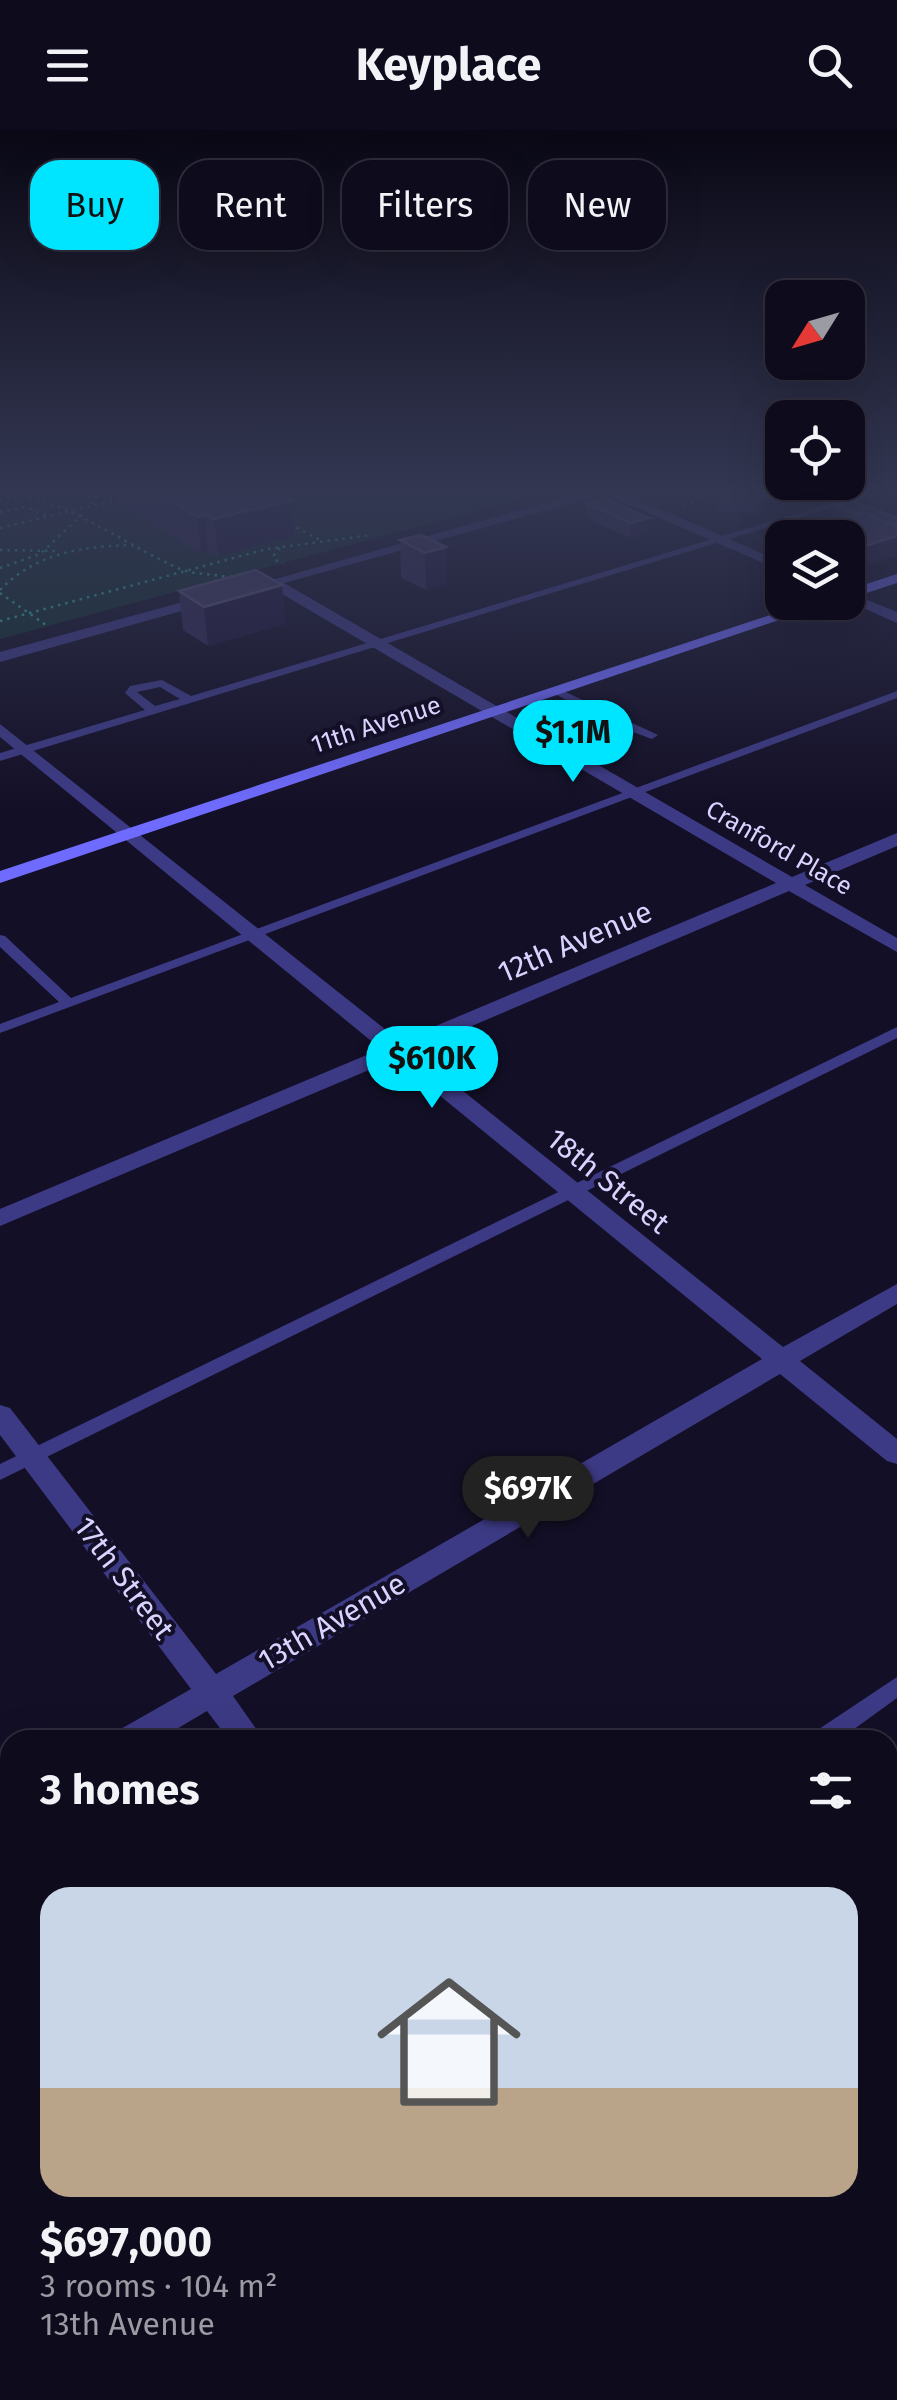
<!DOCTYPE html>
<meta charset="utf-8">
<style>
:root{--surface:#0e0b1c;--page:#1c1929;--text:#f1f3f6;--muted:#9b9ba3;--line:#2e2b3b;--accent:#00e5ff}
body{margin:0;font-family:"Fira Sans",sans-serif;background:var(--page);color:var(--text);height:100vh;display:flex;flex-direction:column;font-size:38px;white-space:nowrap}
*{box-sizing:border-box;margin:0}
p{font-size:32px;color:var(--muted)}
.icon{flex:none;width:55px;height:55px;fill:none;stroke:currentColor;stroke-width:2;stroke-linecap:round;stroke-linejoin:round}
.map{position:relative;flex:1;overflow:hidden}
.drawer{position:absolute;left:0px;top:1600px;width:898px;height:670px;display:flex;flex-direction:column;background:var(--surface);border-radius:30px 30px 0 0;box-shadow:0 10px 40px #0002,0 0 0 2px var(--line)}
.drawer>*{flex:none}
.guide{position:absolute;left:30px;top:30px;width:838px;height:90px;display:flex;gap:20px}
.needle{width:65px;rotate:233deg}
.tools{position:absolute;left:765px;top:150px;display:grid;gap:20px}
.tools a{display:grid;place-items:center;width:100px;height:100px;border-radius:20px;background:var(--surface);box-shadow:0 10px 40px #0002,0 0 0 2px var(--line);font-size:50px}
.price{position:absolute;translate:-50% -85px;padding:0 22px;border-radius:35px;background:var(--accent);color:#111;font-size:32px;line-height:65px;filter:drop-shadow(0 2px 5px #0008)}
.price::after{content:'';position:absolute;left:50%;top:60px;width:30px;height:22px;margin-left:-15px;background:inherit;clip-path:polygon(0 0,100% 0,50% 100%)}
.price.current{background:#222;color:#fff}
ul{padding:0;list-style:none}
li{display:grid;align-content:center;gap:20px;height:530px;padding:0 40px}
li+li{border-top:2px solid var(--line)}
li span{display:grid;place-items:center;height:310px;border-radius:30px;color:#555}
li>.icon{margin-inline-start:auto}
span .icon{width:180px;height:180px;fill:#fffc;stroke-width:1}
li b{font-size:42px}
h2{display:flex;justify-content:space-between;align-items:center;height:120px;padding:0 40px;font-size:42px}
.chip{padding:0 35px;border-radius:30px;background:var(--surface);box-shadow:0 10px 40px #0002,0 0 0 2px var(--line);font-size:35px;line-height:90px}
.chip.current{background:var(--accent);color:#111}
header{display:flex;justify-content:space-between;align-items:center;height:130px;padding:0 40px;background:var(--surface);font-size:45px;font-weight:700}
.map>svg:first-child{display:block}
</style>
<header><svg class="icon" aria-label="menu" viewBox="0 0 24 24"><path d="M4 6h16M4 12h16M4 18h16"/></svg>Keyplace<svg class="icon" aria-label="search" viewBox="0 0 24 24"><circle cx="10" cy="10" r="6"/><path d="M15 15l6 6"/></svg></header>
<div class="map">
<svg width="897" height="2270" viewBox="0 0 897 2270">
<rect width="100%" height="100%" fill="#130f26"/>
<path fill="#12302f" d="M 0,361 L 550,361 L 0,509 Z"/>
<g fill="none" stroke-linecap="round" stroke-linejoin="round">
<path stroke="#2fb8b0" stroke-width="2.5" stroke-dasharray="2.5 5" stroke-linecap="butt" d="M 0,361 C 70,370 117,411 180,439 C 194,445 211,443 226,447
M 0,370 L 23,365
M 91,374 L 100,361
M 684,375 L 695,371 L 698,361
M 0,382 L 26,377 L 47,386
M 290,394 L 320,410
M 0,398 L 124,368
M 280,418 L 274,425 L 275,430 L 283,433
M 0,420 L 58,421
M 0,438 L 40,424 L 84,383
M 215,451 L 253,441
M 0,460 C 38,421 86,416 138,415
M 0,463 L 46,495
M 0,491 L 267,419 L 371,405"/>
<path fill="#3d3a85" fill-rule="evenodd" d="M 872,361 L 887,361 L 0,631 L 0,623 L 145,580 L 125,563 L 130,556 L 162,550 L 191,566 ZM 160,557 L 180,569 L 155,576 L 137,562 Z
M 557,558 L 658,605 L 652,609 L 614,595 L 553,563 L 553,559 Z
M 897,561 L 897,568 L 0,903 L 0,894 L 59,872 L 0,817 L 0,805 L 5,806 L 71,868 Z
M 897,897 L 897,908 L 0,1350 L 0,1334 Z
M 897,1547 L 897,1568 L 839,1610 L 810,1610 L 813,1603 Z
M 10,2176 L 10,2208 L 0,2212 L 0,2180 Z"/>
<path fill="#3d3a85" fill-rule="evenodd" d="M 587,361 L 619,361 L 782,432 L 782,441 L 605,364 L 284,453 L 792,747 L 897,703 L 897,716 L 805,755 L 897,808 L 897,822 L 789,761 L 413,921 L 783,1217 L 897,1154 L 897,1174 L 800,1231 L 897,1309 L 897,1334 L 887,1331 L 780,1244 L 233,1566 L 264,1610 L 229,1610 L 207,1581 L 158,1610 L 114,1610 L 119,1600 L 191,1559 L 0,1305 L 0,1275 L 10,1278 L 216,1544 L 762,1229 L 395,929 L 0,1096 L 0,1079 L 381,919 L 0,607 L 0,594 L 400,911 L 776,753 L 270,457 L 258,454 Z
M 848,462 L 897,482 L 897,493 L 848,471 Z
M 212,464 L 217,465 L 217,471 L 0,532 L 0,522 Z
M 10,1665 L 10,1697 L 0,1701 L 0,1669 Z
M 726,2260 L 772,2260 L 776,2270 L 730,2270 Z"/>
<path fill="#3d3a85" fill-rule="evenodd" d="M 897,2147 L 897,2193 L 888,2196 L 888,2151 Z
M 770,2260 L 819,2260 L 815,2270 L 766,2270 Z"/>
<path fill="#6f6bff" fill-rule="evenodd" d="M 897,444 L 897,453 L 848,469 L 848,460 Z
M 809,472 L 832,472 L 0,753 L 0,741 Z"/>
</g>
<path fill="#312854" d="M 118,361 L 276,361 L 294,406 L 218,426 L 208,421 L 201,423 L 120,376 Z
M 447,361 L 467,361 L 464,366 L 447,365 Z
M 719,361 L 763,361 L 761,383 L 717,381 Z
M 586,373 L 649,388 L 648,403 L 630,408 L 585,387 Z
M 834,375 L 897,388 L 848,442 L 848,408 L 802,408 L 803,401 L 837,391 L 832,389 Z
M 421,405 L 446,454 L 426,460 L 401,448 L 400,410 Z
M 282,455 L 285,494 L 208,516 L 183,500 L 179,461 Z"/>
<path fill="#1d163a" d="M 292,370 L 294,406 L 218,426 L 214,389 Z
M 205,385 L 208,421 L 201,423 L 198,387 Z
M 649,388 L 648,403 L 630,408 L 631,393 Z
M 897,406 L 897,426 L 848,442 L 849,421 Z
M 446,417 L 446,454 L 426,460 L 425,423 Z
M 282,455 L 285,494 L 208,516 L 204,477 Z"/>
<path fill="#433a66" stroke="#5a527e" stroke-width="2.5" d="M 152,361 L 276,361 L 292,370 L 214,389 L 205,385 L 198,387 Z
M 604,368 L 649,388 L 631,393 L 586,373 Z
M 850,370 L 897,388 L 897,397 L 864,383 L 858,385 L 834,375 Z
M 864,383 L 897,397 L 897,406 L 849,421 L 848,420 L 848,408 L 819,408 L 803,401 Z
M 421,405 L 446,417 L 425,423 L 400,410 Z
M 256,440 L 282,455 L 204,477 L 179,461 Z"/>
<linearGradient id="sky" x2="0" y2="1"><stop stop-color="#0a0815"/><stop offset="0.53" stop-color="#333752"/><stop offset="1" stop-color="#333752" stop-opacity="0"/></linearGradient>
<rect width="897" height="679" fill="url(#sky)"/>
<g text-anchor="middle" dominant-baseline="central" stroke-width="8" stroke-linejoin="round" paint-order="stroke">
<g font-size="25" fill="#d9d4ff" stroke="#130f26">
<text transform="translate(376 595) rotate(-18)">11th Avenue</text>
<text transform="translate(779 718) rotate(30)">Cranford Place</text>
</g>
<g font-size="30" fill="#d9d4ff" stroke="#130f26">
<text transform="translate(575 812) rotate(-23)">12th Avenue</text>
<text transform="translate(608 1051) rotate(39)">18th Street</text>
<text transform="translate(124 1448) rotate(53)">17th Street</text>
<text transform="translate(332 1492) rotate(-30)">13th Avenue</text>
</g>
</g>
</svg>
<div class="tools">
<a><svg class="needle" viewBox="-14 -14 28 28"><path d="M0-13l5 13h-10z" fill="#e53935"/><path d="M0 13l5-13h-10z" fill="#9b9ba3"/></svg></a>
<a><svg class="icon" aria-label="locate" viewBox="0 0 24 24"><circle cx="12" cy="12" r="6"/><path d="M12 2v4M12 18v4M2 12h4M18 12h4"/></svg></a>
<a><svg class="icon" aria-label="layers" viewBox="0 0 24 24"><path d="M12 4l9 5-9 5-9-5zM3 14l9 5 9-5"/></svg></a>
</div>
<b class="price" style="left:573px;top:655px">$1.1M</b>
<b class="price" style="left:432px;top:981px">$610K</b>
<b class="price current" style="left:528px;top:1411px">$697K</b>
<div class="guide">
<a class="chip current">Buy</a>
<a class="chip">Rent</a>
<a class="chip">Filters</a>
<a class="chip">New</a>
</div>
<section class="drawer">
<h2>3 homes<svg class="icon" aria-label="filters" viewBox="0 0 24 24"><path d="M4 7h16M4 17h16"/><circle cx="9" cy="7" r="2"/><circle cx="15" cy="17" r="2"/></svg></h2>
<ul>
<li><span style="background:linear-gradient(#c9d6e8 65%,#b9a48a 0)"><svg class="icon" aria-label="home" viewBox="0 0 24 24"><path d="M3 11l9-7 9 7M6 9v11h12V9"/></svg></span><div><b>$697,000</b><p>3 rooms · 104 m²</p><p>13th Avenue</p></div></li>
</ul>
</section>
</div>
